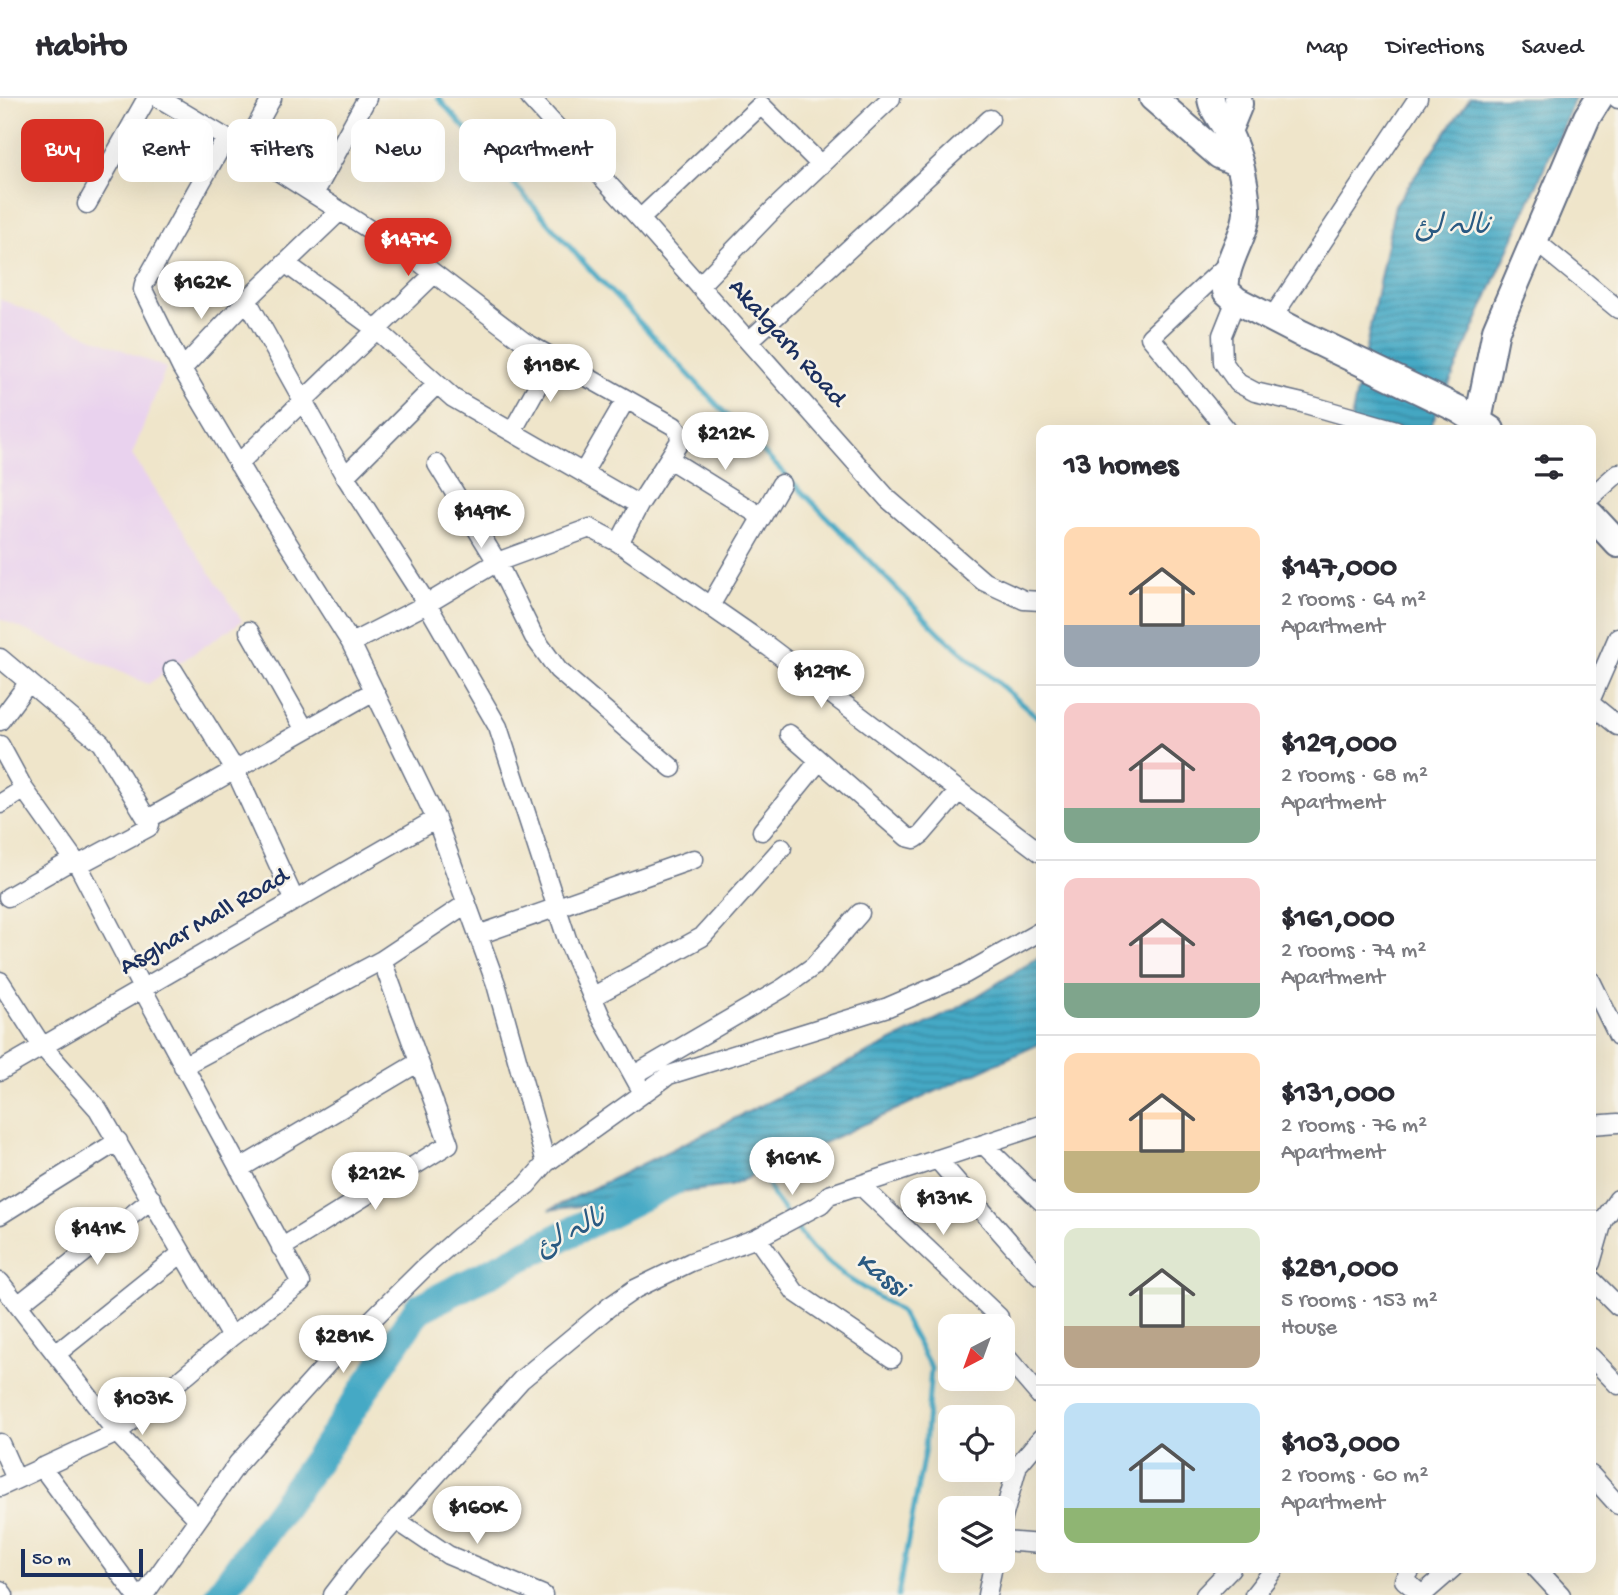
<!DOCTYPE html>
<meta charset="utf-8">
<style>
:root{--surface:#fff;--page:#f7f7f7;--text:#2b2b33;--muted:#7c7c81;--line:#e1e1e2;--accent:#d93025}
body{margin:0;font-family:"Gochi Hand","Playpen Sans Arabic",sans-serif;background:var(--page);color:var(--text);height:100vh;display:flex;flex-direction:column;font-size:26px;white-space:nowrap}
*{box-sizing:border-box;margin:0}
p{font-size:23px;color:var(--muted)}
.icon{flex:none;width:38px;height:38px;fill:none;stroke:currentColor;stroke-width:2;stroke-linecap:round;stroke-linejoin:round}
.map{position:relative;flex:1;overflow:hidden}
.side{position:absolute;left:1036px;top:327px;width:560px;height:1148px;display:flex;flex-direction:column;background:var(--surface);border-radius:14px;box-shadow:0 7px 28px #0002}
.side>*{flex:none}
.hud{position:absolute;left:21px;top:21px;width:665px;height:63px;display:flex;gap:14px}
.needle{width:46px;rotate:221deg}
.controls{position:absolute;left:938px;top:1216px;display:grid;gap:14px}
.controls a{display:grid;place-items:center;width:77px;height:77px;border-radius:14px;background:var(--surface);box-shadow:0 7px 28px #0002;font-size:35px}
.scale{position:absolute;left:21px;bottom:18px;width:122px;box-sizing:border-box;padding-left:7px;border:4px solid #1b2f5e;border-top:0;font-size:19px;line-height:24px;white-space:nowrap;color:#1b2f5e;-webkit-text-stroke:5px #f7f3e8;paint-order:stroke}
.price{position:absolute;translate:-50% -60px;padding:0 16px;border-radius:24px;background:#fff;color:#222;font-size:23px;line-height:46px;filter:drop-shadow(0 2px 4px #0008)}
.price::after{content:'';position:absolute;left:50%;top:42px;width:21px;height:16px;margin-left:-10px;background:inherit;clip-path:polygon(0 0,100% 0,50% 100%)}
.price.active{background:var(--accent);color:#fff}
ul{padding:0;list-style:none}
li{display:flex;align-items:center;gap:21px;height:175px;padding:0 28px}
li+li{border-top:2px solid var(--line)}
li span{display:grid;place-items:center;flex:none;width:196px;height:140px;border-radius:14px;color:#555}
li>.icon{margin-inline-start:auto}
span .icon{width:84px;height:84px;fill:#fffc;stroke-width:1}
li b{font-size:30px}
h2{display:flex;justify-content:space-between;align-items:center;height:84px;padding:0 28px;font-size:30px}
.tag{padding:0 24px;border-radius:14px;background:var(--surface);box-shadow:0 7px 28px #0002;font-size:24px;line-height:63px}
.tag.active{background:var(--accent);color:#fff}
header{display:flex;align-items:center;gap:42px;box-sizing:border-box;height:98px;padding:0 35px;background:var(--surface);border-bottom:2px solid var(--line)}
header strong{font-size:33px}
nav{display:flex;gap:38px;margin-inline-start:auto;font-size:24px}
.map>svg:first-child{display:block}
</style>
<header>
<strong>Habito</strong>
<nav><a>Map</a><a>Directions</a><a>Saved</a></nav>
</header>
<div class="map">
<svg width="1618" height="1497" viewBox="0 0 1618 1497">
<defs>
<pattern id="water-rules" width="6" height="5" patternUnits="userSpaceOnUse" patternTransform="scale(1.75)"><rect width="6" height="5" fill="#45a9c5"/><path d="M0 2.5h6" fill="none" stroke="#398aa3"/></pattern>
</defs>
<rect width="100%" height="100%" fill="#f7f3e8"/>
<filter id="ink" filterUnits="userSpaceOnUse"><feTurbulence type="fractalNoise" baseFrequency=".0143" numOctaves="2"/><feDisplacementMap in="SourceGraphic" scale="14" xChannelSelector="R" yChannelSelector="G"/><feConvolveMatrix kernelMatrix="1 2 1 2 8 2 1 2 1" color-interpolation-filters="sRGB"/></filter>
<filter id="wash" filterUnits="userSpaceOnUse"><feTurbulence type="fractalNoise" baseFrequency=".00686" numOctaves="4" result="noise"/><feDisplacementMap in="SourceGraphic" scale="28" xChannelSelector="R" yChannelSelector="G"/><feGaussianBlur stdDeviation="1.57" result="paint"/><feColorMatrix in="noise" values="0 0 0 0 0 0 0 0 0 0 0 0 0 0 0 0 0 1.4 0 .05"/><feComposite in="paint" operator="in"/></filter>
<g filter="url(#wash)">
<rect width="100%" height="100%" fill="#efe5ca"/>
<path fill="#e9d2ee" d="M 0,201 L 166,270 L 132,357 L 242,523 L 148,586 L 0,521 Z"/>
<path fill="url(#water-rules)" stroke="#306c92" stroke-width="2" d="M 1470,0 L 1575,0 L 1429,332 L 1349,332 L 1395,107 Z
M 1041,858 L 1041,945 L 730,1088 L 549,1112 L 955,912 Z"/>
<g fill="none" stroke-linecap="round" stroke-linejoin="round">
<path stroke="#45a9c5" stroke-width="5" d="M 438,0 L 584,165 L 722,312 L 941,536 L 1041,622
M 760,1068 L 773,1098 L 812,1151 L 846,1179 L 900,1213 L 931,1270 L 925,1350 L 898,1497"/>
<path stroke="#45a9c5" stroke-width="30" d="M 219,1497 L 327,1348 L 418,1211 L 678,1080"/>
</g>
</g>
<g filter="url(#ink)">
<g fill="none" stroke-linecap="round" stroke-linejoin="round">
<defs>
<path id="street" d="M 159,0 L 226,40 L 414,160 L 523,243 L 674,328 L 679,335 L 680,343 L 639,407 L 619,445
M 530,0 L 640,121 L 888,401 L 983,483 L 1024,502 L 1041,503
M 1617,0 L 1618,1
M 226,40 L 144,186 L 143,192 L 182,271 L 248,382 L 351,545 L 436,721 L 496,886 L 546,1065
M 244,51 L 272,0
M 314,96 L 367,0
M 87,106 L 147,0
M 640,121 L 761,7 L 821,67
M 1534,142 L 1618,211
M 285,165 L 377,232 L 453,300 L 639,407
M 699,188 L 772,113 L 891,0
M 247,202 L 345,378 L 427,506 L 498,629 L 567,841 L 601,919 L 643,995
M 1236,202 L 1222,237 L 1223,264 L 1238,285 L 1255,294 L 1302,305 L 1396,332
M 1272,220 L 1418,0
M 749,243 L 990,21
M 182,271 L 247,202 L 340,113
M 1227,332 L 1150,239 L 1230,164
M 512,334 L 553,260
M 669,361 L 762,419
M 238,366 L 433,177
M 437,366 L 497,464 L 534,539 L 558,572 L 672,670
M 583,375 L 626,301
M 345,378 L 437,286
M 1591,399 L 1618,375
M 710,508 L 781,386
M 249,533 L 305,632
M 351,545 L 427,506 L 497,464 L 590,430 L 619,445 L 769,549 L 1041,755
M 0,560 L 101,645 L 150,726 L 149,729 L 78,767
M 173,572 L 235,672 L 295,803
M 1591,601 L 1618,539
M 1591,606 L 1618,628
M 0,623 L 29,584
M 789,636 L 907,739 L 915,741 L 922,736 L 959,693
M 0,647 L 24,691 L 78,767 L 143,892 L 301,1185 L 231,1239 L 117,1335 L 0,1389
M 0,706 L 24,691
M 148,721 L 374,593
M 762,733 L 819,663
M 8,799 L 74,761
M 478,837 L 694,761
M 0,883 L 42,948 L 98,1011 L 231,1239
M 1591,883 L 1618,938
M 592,899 L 702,839 L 782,750
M 183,968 L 382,862 L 466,806
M 0,973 L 436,721
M 634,977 L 783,890 L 814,868 L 860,815
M 1591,1027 L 1618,1025
M 983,1046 L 1041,1103
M 937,1061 L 1039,1178
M 239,1071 L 419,964
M 860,1087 L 999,1219
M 0,1117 L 118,1043
M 757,1140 L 795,1194 L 892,1260
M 281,1150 L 449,1046 L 382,862
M 1591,1165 L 1603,1123 L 1618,1101
M 1591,1181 L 1618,1208
M 0,1184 L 117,1335 L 197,1420
M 18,1207 L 152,1101
M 1003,1255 L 1041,1299
M 56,1256 L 182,1155
M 1591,1259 L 1618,1287
M 0,1345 L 16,1381
M 42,1369 L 136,1497
M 1591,1377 L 1618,1407
M 1003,1420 L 1018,1367 L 1041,1340
M 396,1422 L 448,1457 L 543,1497
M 1003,1443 L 1041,1446
M 1412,1470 L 1404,1482 L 1422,1497 L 1453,1470
M 1536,1470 L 1561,1497
M 0,1492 L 4,1497
M 144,1497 L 238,1365 L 328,1265 L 423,1171 L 459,1139 L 527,1087 L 546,1065 L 669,977 L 888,909 L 965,876 L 1041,833
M 333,1497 L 356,1467 L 521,1282 L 609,1209 L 635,1191 L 691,1164 L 757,1140 L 821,1106 L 829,1097 L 1041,1027
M 987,1497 L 994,1463
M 1205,1497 L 1231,1470
M 1254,1497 L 1275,1470"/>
<path id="secondary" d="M 1153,0 L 1219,57 L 1240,66
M 1211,0 C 1212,12 1223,23 1228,34 C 1239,57 1245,83 1247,109 C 1249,135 1222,166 1226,193 L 1236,202 L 1302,236 L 1458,311 L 1491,332
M 1228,33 L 1239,6 L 1238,0
M 1478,323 L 1496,232 L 1587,19 L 1599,0
M 1591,417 L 1618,446"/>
</defs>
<use href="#street" stroke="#656f84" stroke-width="21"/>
<use href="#secondary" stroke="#656f84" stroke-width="30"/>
<use href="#street" stroke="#fff" stroke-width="18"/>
<use href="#secondary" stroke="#fff" stroke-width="26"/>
</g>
</g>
<g text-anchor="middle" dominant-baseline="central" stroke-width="5" stroke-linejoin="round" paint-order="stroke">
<g font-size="26" fill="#1b2f5e" stroke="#f7f3e8">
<text transform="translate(786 246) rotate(48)">Akalgarh Road</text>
<text transform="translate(205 825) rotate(-30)">Asghar Mall Road</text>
</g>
<g font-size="28" font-style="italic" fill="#2a5a82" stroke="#f7f3e8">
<text x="1453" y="129">نالہ لئ</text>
<text transform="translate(572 1135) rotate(-26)">نالہ لئ</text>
<text transform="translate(881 1178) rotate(36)">Kassi</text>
</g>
</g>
</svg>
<div class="controls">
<a><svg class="needle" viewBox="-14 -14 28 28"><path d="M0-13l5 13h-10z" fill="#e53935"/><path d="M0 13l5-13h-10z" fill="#7c7c81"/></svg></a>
<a><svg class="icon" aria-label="locate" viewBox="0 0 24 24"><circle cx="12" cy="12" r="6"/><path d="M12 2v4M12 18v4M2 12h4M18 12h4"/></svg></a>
<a><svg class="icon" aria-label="layers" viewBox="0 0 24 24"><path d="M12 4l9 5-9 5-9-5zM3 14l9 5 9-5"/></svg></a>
</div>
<div class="scale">50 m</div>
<b class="price active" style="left:408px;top:180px">$147K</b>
<b class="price" style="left:201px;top:223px">$162K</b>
<b class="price" style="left:550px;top:306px">$118K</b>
<b class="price" style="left:725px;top:374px">$212K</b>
<b class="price" style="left:481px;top:452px">$149K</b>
<b class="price" style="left:821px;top:612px">$129K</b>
<b class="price" style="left:792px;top:1099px">$161K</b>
<b class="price" style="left:375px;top:1114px">$212K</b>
<b class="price" style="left:943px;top:1139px">$131K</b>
<b class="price" style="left:97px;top:1169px">$141K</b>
<b class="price" style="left:343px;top:1277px">$281K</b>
<b class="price" style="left:142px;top:1339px">$103K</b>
<b class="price" style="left:477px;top:1448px">$160K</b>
<div class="hud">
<a class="tag active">Buy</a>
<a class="tag">Rent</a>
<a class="tag">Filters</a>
<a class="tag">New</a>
<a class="tag">Apartment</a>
</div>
<section class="side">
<h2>13 homes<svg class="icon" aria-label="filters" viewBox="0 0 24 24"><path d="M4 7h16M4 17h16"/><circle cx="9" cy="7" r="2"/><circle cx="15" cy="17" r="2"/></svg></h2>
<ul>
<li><span style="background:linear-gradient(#ffd9b3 70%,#9aa5b1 0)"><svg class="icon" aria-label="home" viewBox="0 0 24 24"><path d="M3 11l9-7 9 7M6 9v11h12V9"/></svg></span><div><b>$147,000</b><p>2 rooms · 64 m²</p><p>Apartment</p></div></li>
<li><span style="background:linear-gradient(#f6c9c9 75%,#7fa58c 0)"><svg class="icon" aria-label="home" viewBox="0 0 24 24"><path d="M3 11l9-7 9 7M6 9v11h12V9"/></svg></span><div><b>$129,000</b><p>2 rooms · 68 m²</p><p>Apartment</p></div></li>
<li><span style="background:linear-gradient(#f6c9c9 75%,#7fa58c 0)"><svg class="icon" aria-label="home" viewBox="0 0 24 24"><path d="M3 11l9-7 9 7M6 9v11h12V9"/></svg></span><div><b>$161,000</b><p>2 rooms · 74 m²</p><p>Apartment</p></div></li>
<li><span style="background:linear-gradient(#ffd9b3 70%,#c2b280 0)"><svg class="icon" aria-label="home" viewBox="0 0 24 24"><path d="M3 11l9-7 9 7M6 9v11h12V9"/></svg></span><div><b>$131,000</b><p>2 rooms · 76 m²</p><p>Apartment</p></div></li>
<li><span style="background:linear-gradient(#dfe7d0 70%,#b9a48a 0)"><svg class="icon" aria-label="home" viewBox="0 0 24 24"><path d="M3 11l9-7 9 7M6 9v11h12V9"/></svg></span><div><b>$281,000</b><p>5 rooms · 153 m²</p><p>House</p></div></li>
<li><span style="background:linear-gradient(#bfe0f5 75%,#8fb573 0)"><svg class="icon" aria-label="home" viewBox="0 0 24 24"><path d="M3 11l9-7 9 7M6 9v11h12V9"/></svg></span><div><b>$103,000</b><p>2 rooms · 60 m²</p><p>Apartment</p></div></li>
</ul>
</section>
</div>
